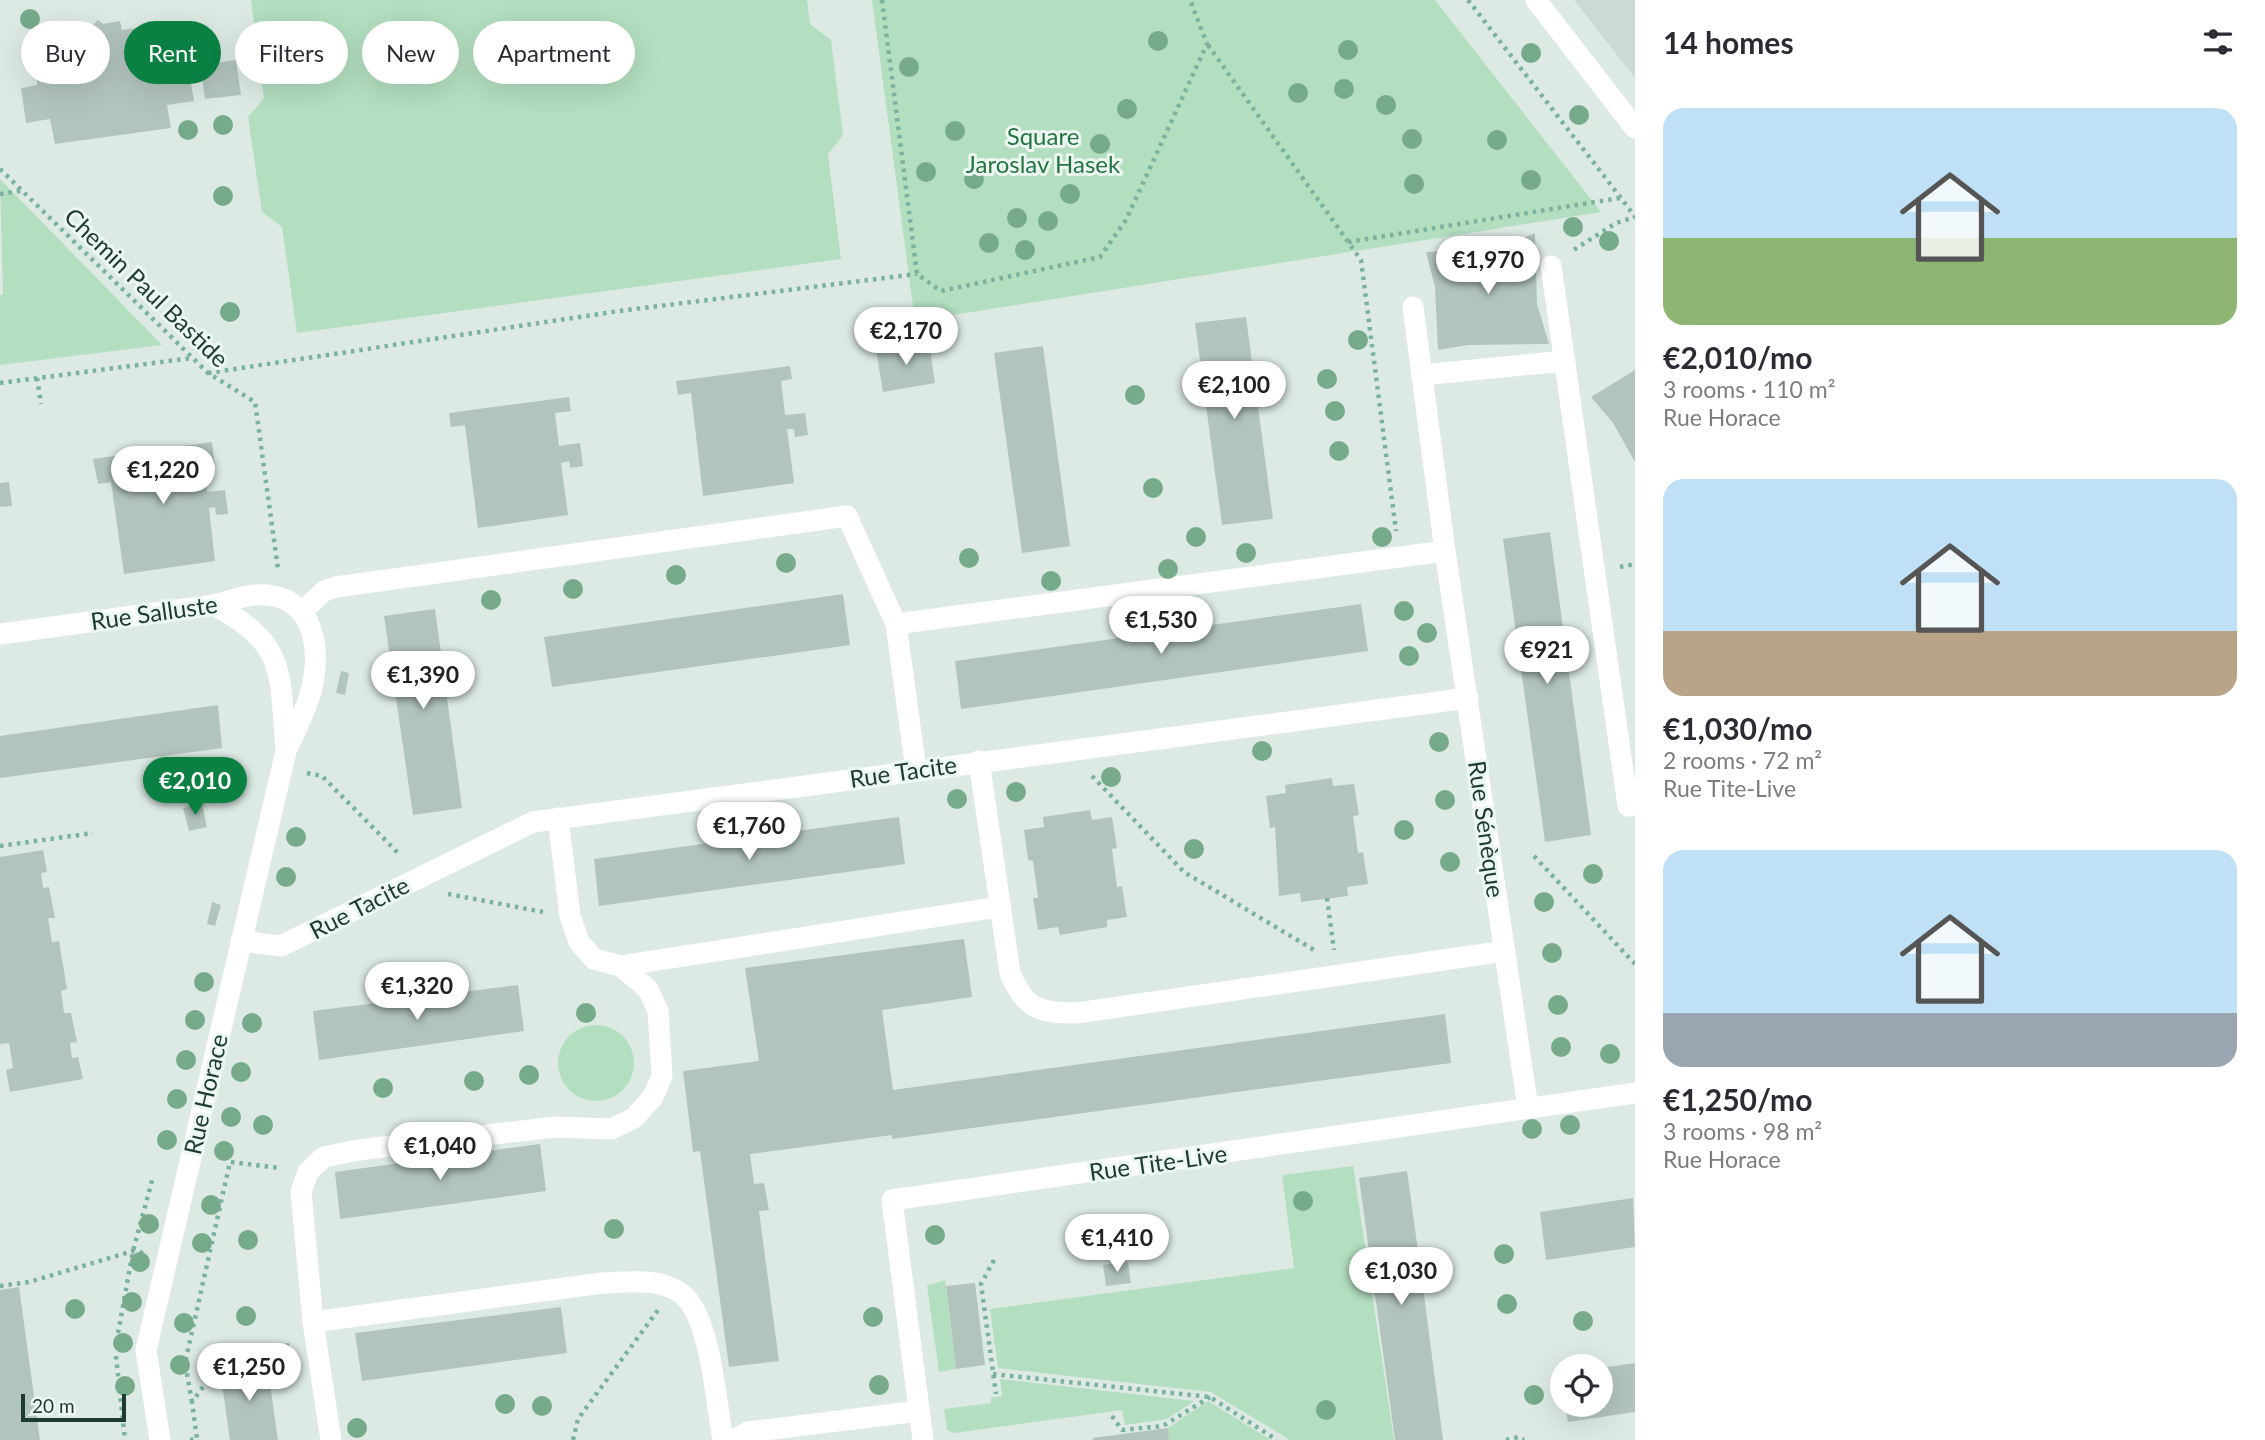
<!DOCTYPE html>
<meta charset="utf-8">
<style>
:root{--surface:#fff;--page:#f7f7f7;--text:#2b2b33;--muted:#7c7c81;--accent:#0b8043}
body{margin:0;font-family:Lato,sans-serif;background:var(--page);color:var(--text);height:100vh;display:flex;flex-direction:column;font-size:26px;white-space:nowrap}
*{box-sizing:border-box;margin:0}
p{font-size:23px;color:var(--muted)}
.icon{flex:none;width:38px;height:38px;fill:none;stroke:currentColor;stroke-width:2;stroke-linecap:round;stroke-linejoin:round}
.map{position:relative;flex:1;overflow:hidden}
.sheet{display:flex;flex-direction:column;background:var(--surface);width:630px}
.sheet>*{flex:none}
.guide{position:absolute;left:21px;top:21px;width:665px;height:63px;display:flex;gap:14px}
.controls{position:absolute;left:1550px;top:1354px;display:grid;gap:14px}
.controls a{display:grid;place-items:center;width:63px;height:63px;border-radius:50%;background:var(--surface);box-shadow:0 7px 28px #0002;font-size:35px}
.scale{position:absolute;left:21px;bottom:18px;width:105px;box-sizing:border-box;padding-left:7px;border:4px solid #1d3b33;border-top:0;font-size:19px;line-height:24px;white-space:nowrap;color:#1d3b33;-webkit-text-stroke:5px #edf7f2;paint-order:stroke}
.price{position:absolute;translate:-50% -60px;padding:0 16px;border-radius:24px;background:#fff;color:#222;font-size:23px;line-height:46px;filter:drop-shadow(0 2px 4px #0008)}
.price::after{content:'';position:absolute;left:50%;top:42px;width:21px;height:16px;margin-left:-10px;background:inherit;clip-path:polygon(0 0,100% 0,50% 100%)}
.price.on{background:var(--accent);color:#fff}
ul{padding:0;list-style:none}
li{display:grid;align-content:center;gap:14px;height:371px;padding:0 28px}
li span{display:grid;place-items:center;height:217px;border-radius:21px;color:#555}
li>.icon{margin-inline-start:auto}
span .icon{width:126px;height:126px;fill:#fffc;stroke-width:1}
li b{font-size:30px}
h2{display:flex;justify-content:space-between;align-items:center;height:84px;padding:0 28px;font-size:30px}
.pill{padding:0 24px;border-radius:32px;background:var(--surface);box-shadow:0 7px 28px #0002;font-size:24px;line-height:63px}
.pill.on{background:var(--accent);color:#fff}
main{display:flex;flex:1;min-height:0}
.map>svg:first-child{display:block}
</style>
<main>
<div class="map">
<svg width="1635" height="1440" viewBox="0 0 1635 1440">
<rect width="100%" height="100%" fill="#ddeae4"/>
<path fill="#cbdad3" d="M 1574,0 L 1635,0 L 1635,78 Z"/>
<path fill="#b3debf" d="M 251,0 L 807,0 L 810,24 L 831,40 L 843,135 L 828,154 L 841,259 L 297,333 L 282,227 L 262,212 L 248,117 L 264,98 Z
M 872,0 L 1435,0 L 1601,212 L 915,321 Z
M 0,179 L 162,345 L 0,365 L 0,295 L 3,294 Z
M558 1063a38 38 0 1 1 76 0a38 38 0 1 1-76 0Z
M 1353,1166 L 1394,1440 L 1290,1440 L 1211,1392 L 998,1368 L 990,1309 L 1294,1268 L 1282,1175 Z
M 945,1280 L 956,1369 L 939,1372 L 927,1286 Z
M 1000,1379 L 1194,1401 L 1167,1419 L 1125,1425 L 1122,1410 L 954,1433 L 947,1430 L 944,1409 L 991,1403 L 991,1398 L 1002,1396 Z
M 1208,1401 L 1271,1440 L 1169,1440 L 1168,1428 Z"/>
<path fill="#b2c5bd" d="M 98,20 L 103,24 L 120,21 L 122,30 L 143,27 L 149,72 L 188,66 L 194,101 L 167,105 L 171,128 L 55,144 L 50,119 L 26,123 L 21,88 L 37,85 L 37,76 L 46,55 L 63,52 L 63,45 L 76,42 L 74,29 L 93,25 Z
M 236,60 L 241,95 L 205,99 L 200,65 Z
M 1535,233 L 1537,304 L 1549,344 L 1468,345 L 1438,350 L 1435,287 L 1426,252 L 1499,248 Z
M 1246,317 L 1273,519 L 1222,525 L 1195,323 Z
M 929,343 L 935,383 L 883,392 L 876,350 Z
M 1043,346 L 1070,546 L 1022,553 L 994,353 Z
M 790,366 L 792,379 L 781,381 L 785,415 L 805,413 L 808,435 L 795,437 L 794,429 L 787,429 L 794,483 L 703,496 L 691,393 L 678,395 L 676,381 Z
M 1635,370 L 1635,462 L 1613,423 L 1591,397 Z
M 569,397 L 571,411 L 555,413 L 559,446 L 580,443 L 583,466 L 570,468 L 569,461 L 561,463 L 568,515 L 478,528 L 465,425 L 451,427 L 449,413 Z
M 212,442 L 215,465 L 204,468 L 207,492 L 225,490 L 228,514 L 216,515 L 215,507 L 209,508 L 215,561 L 124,574 L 111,482 L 98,484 L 93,459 Z
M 9,482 L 12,506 L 0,507 L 0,483 Z
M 1550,532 L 1591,835 L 1545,842 L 1503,539 Z
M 843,594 L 850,645 L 552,687 L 544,637 Z
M 1361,604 L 1368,651 L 961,709 L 955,661 Z
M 435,609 L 462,808 L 413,815 L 384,616 Z
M 341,671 L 349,673 L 345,695 L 336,693 Z
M 218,705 L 222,748 L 0,778 L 0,736 Z
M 1332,778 L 1333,786 L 1354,784 L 1359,815 L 1353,816 L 1358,853 L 1363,852 L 1368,884 L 1347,887 L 1348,896 L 1301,902 L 1300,893 L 1279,896 L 1275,827 L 1270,828 L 1266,796 L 1286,793 L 1285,785 Z
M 202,804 L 207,827 L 189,831 L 183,808 Z
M 1090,810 L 1092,820 L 1112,817 L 1117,848 L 1112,849 L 1117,887 L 1122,886 L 1127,917 L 1107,920 L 1107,927 L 1060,935 L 1058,927 L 1038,930 L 1033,898 L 1038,898 L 1033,861 L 1028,860 L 1024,830 L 1044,827 L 1043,817 Z
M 899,817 L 905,864 L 599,906 L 594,859 Z
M 43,850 L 47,872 L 41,873 L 43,888 L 49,887 L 55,918 L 48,918 L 52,942 L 59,941 L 67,989 L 61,991 L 64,1013 L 71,1013 L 77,1042 L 70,1043 L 72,1058 L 78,1057 L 83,1079 L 10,1092 L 6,1070 L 13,1068 L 9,1043 L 0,1044 L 0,857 Z
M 212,902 L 221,905 L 215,926 L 207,924 Z
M 964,939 L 972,997 L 882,1010 L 893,1090 L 1445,1014 L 1451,1063 L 892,1139 L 892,1135 L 750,1154 L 754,1184 L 764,1183 L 769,1210 L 759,1211 L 779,1361 L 729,1367 L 700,1151 L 693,1152 L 683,1071 L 759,1061 L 745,968 Z
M 518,985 L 524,1031 L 319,1060 L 313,1011 Z
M 540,1144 L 546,1191 L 340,1219 L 335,1172 Z
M 1407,1171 L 1420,1265 L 1443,1440 L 1395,1440 L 1359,1178 Z
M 1633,1198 L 1635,1247 L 1546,1260 L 1540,1212 Z
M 1128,1262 L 1131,1283 L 1106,1286 L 1103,1265 Z
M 975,1283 L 985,1365 L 956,1369 L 946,1286 Z
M 19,1287 L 40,1440 L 0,1440 L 0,1290 Z
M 561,1307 L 567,1353 L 362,1381 L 355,1333 Z
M 267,1363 L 278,1440 L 230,1440 L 220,1369 Z
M 1635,1363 L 1635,1412 L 1568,1422 L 1565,1405 L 1601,1405 L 1601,1368 Z
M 1168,1428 L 1169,1440 L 1093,1440 L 1092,1438 Z"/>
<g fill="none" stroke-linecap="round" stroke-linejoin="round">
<path stroke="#7ab1a0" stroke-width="4.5" stroke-dasharray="3.5 5" stroke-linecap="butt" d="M 882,0 L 917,274 L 941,291 L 1100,257 L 1126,220 L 1207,44 L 1190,0
M 1468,0 L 1621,198 L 1635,217 L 1616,223 L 1572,251
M 1208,45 L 1361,260 L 1396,531
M 0,169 L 208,373 L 255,402 L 278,569
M 0,194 L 21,191
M 1348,242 L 1620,198
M 208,373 L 619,311 L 917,274
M 37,378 L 41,404
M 0,383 L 192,358
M 1620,567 L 1635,564
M 307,773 L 322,776 L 401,856
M 1092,776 L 1184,872 L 1314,950
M 0,846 L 93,833
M 1534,856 L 1635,964
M 448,894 L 543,912
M 1327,898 L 1334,950
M 994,1260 L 981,1284 L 996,1394
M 0,1286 L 29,1282 L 133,1251 L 143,1253
M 118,1333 L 133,1251 L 153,1177
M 116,1356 L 125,1440
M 993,1374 L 1210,1397 L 1277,1440
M 192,1402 L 185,1363 L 230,1162 L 280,1168
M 1112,1416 L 1122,1430 L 1163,1426 L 1210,1397
M 190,1440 L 197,1439 L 192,1402 L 221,1362 L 289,1345
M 573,1440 L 578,1419 L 658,1310
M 1506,1440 L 1519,1437 L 1524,1440"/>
<path stroke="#fff" stroke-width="21" d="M 1536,0 L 1635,128
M 1551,266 L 1628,806 L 1635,805
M 1413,307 L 1445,551 L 1528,1108
M 1422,375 L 1565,361
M 214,605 C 288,645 279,672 286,749
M 303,611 L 324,591 L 336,587 L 847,516 L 896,624 L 916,770
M 896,624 L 1445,551
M 0,634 L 214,605 C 231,601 249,593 267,595 C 320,600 322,661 308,701 C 302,718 294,734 286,751 L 146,1350 L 160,1440
M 979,761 L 1010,973 C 1025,1009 1039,1013 1077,1013 L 1505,951
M 241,941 L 281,946 L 533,822 L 1468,698
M 620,966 L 998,907
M 313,1322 L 602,1283 C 627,1282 660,1277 682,1294 C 711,1317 716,1404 723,1440
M 331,1440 L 313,1322 L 301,1192 L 308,1172 L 324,1157 L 358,1150 L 555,1127 L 611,1129 L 634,1118 L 653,1097 L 662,1076 L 658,1011 L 648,989 L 620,966 L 594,959 L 579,942 L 570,916 L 558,818
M 733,1440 L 748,1432 L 919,1411
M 923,1440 L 892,1200 L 1635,1093"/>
</g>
<g fill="#77aa8b">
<circle cx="30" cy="19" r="10"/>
<circle cx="1158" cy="41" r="10"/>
<circle cx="1348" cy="50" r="10"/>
<circle cx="1531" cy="53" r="10"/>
<circle cx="909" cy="67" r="10"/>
<circle cx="1344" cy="89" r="10"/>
<circle cx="1298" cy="93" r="10"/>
<circle cx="1386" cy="105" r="10"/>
<circle cx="1127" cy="109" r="10"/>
<circle cx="1579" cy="115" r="10"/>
<circle cx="223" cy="125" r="10"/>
<circle cx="188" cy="130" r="10"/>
<circle cx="955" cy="131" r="10"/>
<circle cx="1412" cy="139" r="10"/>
<circle cx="1497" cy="140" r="10"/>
<circle cx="1100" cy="144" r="10"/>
<circle cx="926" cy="172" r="10"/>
<circle cx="974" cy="179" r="10"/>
<circle cx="1531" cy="180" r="10"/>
<circle cx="1414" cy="184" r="10"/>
<circle cx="1070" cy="194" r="10"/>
<circle cx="223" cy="196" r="10"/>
<circle cx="1017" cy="218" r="10"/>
<circle cx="1048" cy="221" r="10"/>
<circle cx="1573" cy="227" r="10"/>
<circle cx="1609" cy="241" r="10"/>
<circle cx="989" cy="243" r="10"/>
<circle cx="1025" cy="250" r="10"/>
<circle cx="230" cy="312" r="10"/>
<circle cx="1358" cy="340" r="10"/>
<circle cx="1327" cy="379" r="10"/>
<circle cx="1135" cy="395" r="10"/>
<circle cx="1335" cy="411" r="10"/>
<circle cx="1339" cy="451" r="10"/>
<circle cx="1153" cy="488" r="10"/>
<circle cx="1196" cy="537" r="10"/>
<circle cx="1382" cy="537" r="10"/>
<circle cx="1246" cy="553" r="10"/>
<circle cx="969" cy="558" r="10"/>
<circle cx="786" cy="563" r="10"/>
<circle cx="1168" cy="569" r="10"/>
<circle cx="676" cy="575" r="10"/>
<circle cx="1051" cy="581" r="10"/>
<circle cx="573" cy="589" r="10"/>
<circle cx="491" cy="600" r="10"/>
<circle cx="1404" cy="611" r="10"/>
<circle cx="1427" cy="633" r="10"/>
<circle cx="1409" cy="656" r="10"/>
<circle cx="1439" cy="742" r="10"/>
<circle cx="1262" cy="751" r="10"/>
<circle cx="1111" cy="777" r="10"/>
<circle cx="1016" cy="792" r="10"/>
<circle cx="957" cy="799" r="10"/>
<circle cx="1445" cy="800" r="10"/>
<circle cx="1404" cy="830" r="10"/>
<circle cx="296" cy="837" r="10"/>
<circle cx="1194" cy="849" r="10"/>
<circle cx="1450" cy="862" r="10"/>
<circle cx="1593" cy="874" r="10"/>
<circle cx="286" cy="877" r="10"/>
<circle cx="1544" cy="902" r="10"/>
<circle cx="1552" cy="953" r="10"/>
<circle cx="204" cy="982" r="10"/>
<circle cx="1558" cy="1005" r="10"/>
<circle cx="586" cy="1013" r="10"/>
<circle cx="195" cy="1020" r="10"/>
<circle cx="252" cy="1023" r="10"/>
<circle cx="1561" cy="1047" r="10"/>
<circle cx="1610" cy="1054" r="10"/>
<circle cx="186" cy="1060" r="10"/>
<circle cx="241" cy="1072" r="10"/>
<circle cx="529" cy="1075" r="10"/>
<circle cx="474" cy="1081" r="10"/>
<circle cx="383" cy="1088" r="10"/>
<circle cx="177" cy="1099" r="10"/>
<circle cx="231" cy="1117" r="10"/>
<circle cx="263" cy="1125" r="10"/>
<circle cx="1570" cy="1125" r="10"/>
<circle cx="1532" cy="1129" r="10"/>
<circle cx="167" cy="1140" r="10"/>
<circle cx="224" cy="1151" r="10"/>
<circle cx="1303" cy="1201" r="10"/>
<circle cx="211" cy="1205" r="10"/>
<circle cx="149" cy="1224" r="10"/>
<circle cx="614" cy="1229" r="10"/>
<circle cx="935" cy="1235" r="10"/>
<circle cx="248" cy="1240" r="10"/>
<circle cx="202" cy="1243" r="10"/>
<circle cx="1504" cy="1254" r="10"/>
<circle cx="140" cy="1262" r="10"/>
<circle cx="132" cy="1302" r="10"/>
<circle cx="1507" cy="1304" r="10"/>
<circle cx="75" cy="1309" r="10"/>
<circle cx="246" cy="1316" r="10"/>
<circle cx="873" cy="1317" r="10"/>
<circle cx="1583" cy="1321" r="10"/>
<circle cx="184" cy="1323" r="10"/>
<circle cx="123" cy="1343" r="10"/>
<circle cx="180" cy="1365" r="10"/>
<circle cx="879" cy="1385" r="10"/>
<circle cx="125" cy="1386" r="10"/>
<circle cx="1534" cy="1395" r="10"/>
<circle cx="505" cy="1404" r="10"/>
<circle cx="542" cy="1406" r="10"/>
<circle cx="1326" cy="1410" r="10"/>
<circle cx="357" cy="1428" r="10"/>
</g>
<g text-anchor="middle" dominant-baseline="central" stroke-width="6" stroke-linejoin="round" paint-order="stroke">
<g font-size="24" fill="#247543" stroke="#edf7f2">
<text x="1043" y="135">Square<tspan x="1043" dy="28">Jaroslav Hasek</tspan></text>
</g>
<g font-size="24" fill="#1d3b33" stroke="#edf7f2">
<text transform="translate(147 287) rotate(44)">Chemin Paul Bastide</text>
<text transform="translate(154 612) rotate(-8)">Rue Salluste</text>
<text transform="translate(903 771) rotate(-8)">Rue Tacite</text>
<text transform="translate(1487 829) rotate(82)">Rue Sénèque</text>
<text transform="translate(359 907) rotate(-27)">Rue Tacite</text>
<text transform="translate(205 1094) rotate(-77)">Rue Horace</text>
<text transform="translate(1158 1162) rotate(-8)">Rue Tite-Live</text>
</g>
</g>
</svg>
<div class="controls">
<a><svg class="icon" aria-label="locate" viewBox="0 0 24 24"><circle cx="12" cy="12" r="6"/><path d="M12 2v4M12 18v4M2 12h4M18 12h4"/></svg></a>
</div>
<div class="scale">20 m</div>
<b class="price" style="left:1488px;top:296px">€1,970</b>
<b class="price" style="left:906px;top:367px">€2,170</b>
<b class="price" style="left:1234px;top:421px">€2,100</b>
<b class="price" style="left:163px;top:506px">€1,220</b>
<b class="price" style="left:1161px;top:656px">€1,530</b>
<b class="price" style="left:1547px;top:686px">€921</b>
<b class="price" style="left:423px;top:711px">€1,390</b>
<b class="price on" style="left:195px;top:817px">€2,010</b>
<b class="price" style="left:749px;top:862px">€1,760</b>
<b class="price" style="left:417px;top:1022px">€1,320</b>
<b class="price" style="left:440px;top:1182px">€1,040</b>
<b class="price" style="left:1117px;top:1274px">€1,410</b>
<b class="price" style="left:1401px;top:1307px">€1,030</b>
<b class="price" style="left:249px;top:1403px">€1,250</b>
<div class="guide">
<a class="pill">Buy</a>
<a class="pill on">Rent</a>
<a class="pill">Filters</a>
<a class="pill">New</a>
<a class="pill">Apartment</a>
</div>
</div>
<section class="sheet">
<h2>14 homes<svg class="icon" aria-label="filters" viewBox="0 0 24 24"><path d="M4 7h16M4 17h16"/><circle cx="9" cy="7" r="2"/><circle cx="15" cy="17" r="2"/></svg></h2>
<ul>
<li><span style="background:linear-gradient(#bfe0f5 60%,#8fb573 0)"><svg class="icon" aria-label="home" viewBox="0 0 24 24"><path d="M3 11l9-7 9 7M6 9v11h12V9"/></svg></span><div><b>€2,010/mo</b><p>3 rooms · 110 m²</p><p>Rue Horace</p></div></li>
<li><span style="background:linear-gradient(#bfe0f5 70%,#b9a48a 0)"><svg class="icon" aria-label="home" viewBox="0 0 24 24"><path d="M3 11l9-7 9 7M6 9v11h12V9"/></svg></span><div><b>€1,030/mo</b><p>2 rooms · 72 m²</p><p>Rue Tite-Live</p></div></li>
<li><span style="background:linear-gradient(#bfe0f5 75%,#9aa5b1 0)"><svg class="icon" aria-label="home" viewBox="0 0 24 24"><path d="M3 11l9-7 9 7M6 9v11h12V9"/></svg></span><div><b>€1,250/mo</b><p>3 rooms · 98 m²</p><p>Rue Horace</p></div></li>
</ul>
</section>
</main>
